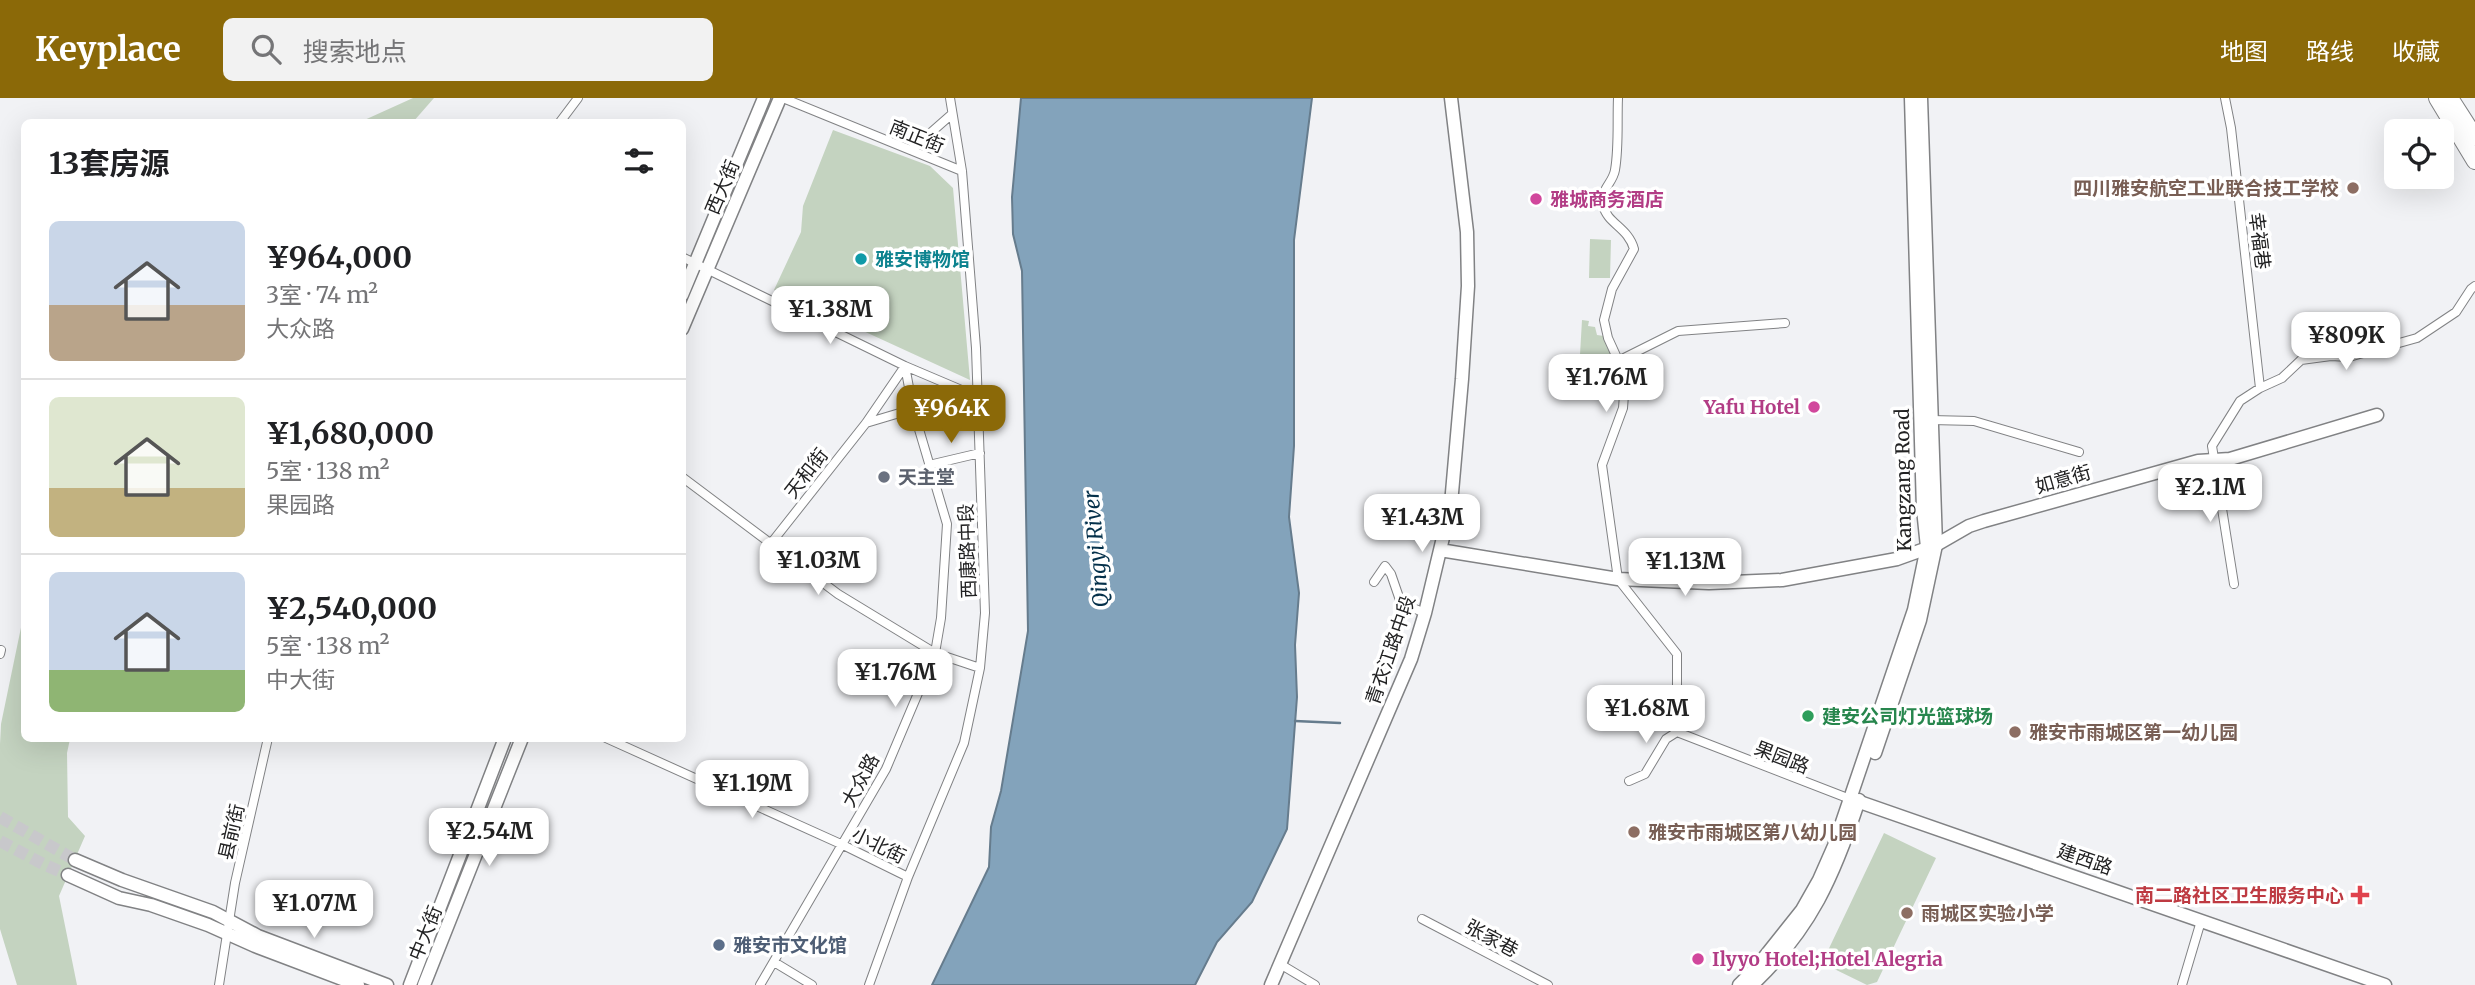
<!DOCTYPE html>
<html lang="zh">
<meta charset="utf-8">
<style>
:root{--surface:#fff;--page:#f2f2f2;--text:#202124;--muted:#757577;--line:#e0e0e0;--accent:#8b6908}
body{margin:0;font-family:Merriweather,"Noto Sans SC",serif;background:var(--page);color:var(--text);height:100vh;display:flex;flex-direction:column;font-size:26px;white-space:nowrap}
*{box-sizing:border-box;margin:0}
p{font-size:23px;color:var(--muted)}
.icon{flex:none;width:38px;height:38px;fill:none;stroke:currentColor;stroke-width:2;stroke-linecap:round;stroke-linejoin:round}
.map{position:relative;flex:1;overflow:hidden}
.drawer{position:absolute;left:21px;top:21px;width:665px;height:623px;display:flex;flex-direction:column;background:var(--surface);border-radius:10px;box-shadow:0 7px 28px #0002}
.drawer>*{flex:none}
.controls{position:absolute;left:2384px;top:21px;display:grid;gap:14px}
.controls a{display:grid;place-items:center;width:70px;height:70px;border-radius:10px;background:var(--surface);box-shadow:0 7px 28px #0002;font-size:35px}
.price{position:absolute;translate:-50% -60px;padding:0 16px;border-radius:14px;background:#fff;color:#222;font-size:23px;line-height:46px;filter:drop-shadow(0 2px 4px #0008)}
.price::after{content:'';position:absolute;left:50%;top:42px;width:21px;height:16px;margin-left:-10px;background:inherit;clip-path:polygon(0 0,100% 0,50% 100%)}
.price.selected{background:var(--accent);color:#fff}
ul{padding:0;list-style:none}
li{display:flex;align-items:center;gap:21px;height:175px;padding:0 28px}
li+li{border-top:2px solid var(--line)}
li span{display:grid;place-items:center;flex:none;width:196px;height:140px;border-radius:10px;color:#555}
li>.icon{margin-inline-start:auto}
span .icon{width:84px;height:84px;fill:#fffc;stroke-width:1}
li b{font-size:30px}
h2{display:flex;justify-content:space-between;align-items:center;height:84px;padding:0 28px;font-size:30px}
header{display:flex;align-items:center;gap:42px;box-sizing:border-box;height:98px;padding:0 35px;background:var(--accent);color:#fff}
header strong{font-size:33px}
nav{display:flex;gap:38px;margin-inline-start:auto;font-size:24px}
.search{width:490px;height:63px;background:var(--page);display:flex;align-items:center;gap:18px;box-sizing:border-box;padding:0 24px;border-radius:10px;color:var(--muted);font-size:26px}
.map>svg:first-child{display:block}
</style>
<header>
<strong>Keyplace</strong>
<div class="search"><svg class="icon" aria-label="search" viewBox="0 0 24 24"><circle cx="10" cy="10" r="6"/><path d="M15 15l6 6"/></svg>搜索地点</div>
<nav><a>地图</a><a>路线</a><a>收藏</a></nav>
</header>
<div class="map">
<svg width="2475" height="887" viewBox="0 0 2475 887">
<rect width="100%" height="100%" fill="#f1f2f5"/>
<path fill="#c4d3c0" d="M 413,0 L 434,0 L 413,24 L 360,24 Z
M 833,32 L 930,68 L 953,90 L 970,282 L 774,192 L 801,134 L 803,108 Z
M 1590,141 L 1611,142 L 1610,180 L 1589,180 Z
M 1582,222 L 1589,223 L 1588,228 L 1595,229 L 1597,237 L 1604,238 L 1620,274 L 1618,278 L 1610,279 L 1610,268 L 1586,266 L 1584,276 L 1579,274 Z
M 24,515 L 24,640 L 70,641 L 67,655 L 68,719 L 85,738 L 59,798 L 77,887 L 17,887 L 0,831 L 0,646 L 1,626 Z
M 1884,735 L 1936,760 L 1877,884 L 1867,887 L 1822,865 Z"/>
<path fill="#83a3bb" stroke="#667c8d" stroke-width="2" d="M 1021,0 L 1312,0 L 1294,142 L 1294,348 L 1289,419 L 1299,495 L 1295,547 L 1297,599 L 1287,731 L 1252,804 L 1217,844 L 1195,887 L 932,887 L 989,769 L 991,729 L 1001,693 L 1028,533 L 1022,173 L 1013,136 L 1012,99 Z"/>
<g fill="none" stroke-linecap="round" stroke-linejoin="round">
<path stroke="#667c8d" stroke-width="2.5" d="M 1295,623 L 1340,625"/>
<path stroke="#c8c8cb" stroke-width="12" stroke-dasharray="12 6" stroke-linecap="butt" d="M 0,719 L 75,762
M 0,743 L 43,766 L 68,777"/>
<defs>
<path id="street" d="M 783,0 L 962,73
M 1618,0 C 1617,23 1619,49 1615,72 C 1613,85 1599,93 1603,107 C 1607,126 1628,129 1634,151 L 1612,191 L 1604,222 L 1608,240 L 1623,273 L 1625,284 L 1623,310 L 1602,367 L 1618,481 L 1677,556 L 1677,634
M 2225,0 L 2231,30 L 2260,290
M 560,24 L 578,0
M 911,52 L 952,16
M 682,159 L 905,268 L 978,299
M 1618,263 L 1678,233 L 1785,225
M 1931,322 L 1974,323 L 2079,354
M 866,325 L 913,311
M 929,367 L 980,355
M 682,379 L 838,496 L 935,555 L 980,570
M 772,444 L 866,325 L 905,268
M 1374,484 L 1385,468 L 1391,476 L 1401,505 L 1425,515
M 2234,486 L 2212,348 L 2240,303 L 2260,290 L 2282,280 L 2301,262 L 2331,258 L 2349,259 L 2417,240 L 2456,214 L 2471,191 L 2475,188
M 0,556 L 1,552
M 1677,634 L 1850,701
M 606,640 L 843,747 L 908,779
M 1629,683 L 1645,676 L 1666,641 L 1677,634
M 1422,821 L 1548,887
M 774,864 L 812,887
M 1280,866 L 1315,887
M 219,887 L 235,785 L 268,640
M 760,887 L 886,671 L 935,555 L 941,520 L 947,426 L 913,311 L 905,268
M 869,887 L 908,779 L 964,645 L 980,570 L 985,515 L 976,250 L 962,73 L 950,0
M 2182,887 L 2201,823"/>
<path id="secondary" d="M 682,197 L 764,0
M 682,231 L 780,0
M 1440,452 L 1618,481 L 1709,485 L 1782,482 L 1897,461 L 1936,447 L 1969,428 L 1984,423 L 2198,363 L 2230,361 L 2377,317
M 1851,701 L 2385,887
M 75,762 L 122,782 L 213,814 L 258,838 L 387,887
M 68,777 L 119,800 L 151,807 L 208,827 L 255,848 L 358,887
M 410,887 L 505,640
M 424,887 L 522,640
M 1271,887 L 1411,561 L 1425,515 L 1451,406 L 1462,281 L 1468,188 L 1467,134 L 1451,0"/>
<path id="primary" d="M 1875,655 L 1920,522 L 1936,447 L 1921,0
M 1739,887 L 1755,871 L 1802,812 L 1819,782 L 1834,748 L 1914,512 L 1927,449 L 1923,411 L 1911,0
M 1752,887 C 1811,831 1834,778 1859,702"/>
<path id="highway" d="M 2437,0 L 2475,63
M 2450,0 L 2475,39"/>
</defs>
<use href="#street" stroke="#818284" stroke-width="10"/>
<use href="#secondary" stroke="#818284" stroke-width="15"/>
<use href="#primary" stroke="#818284" stroke-width="15"/>
<use href="#highway" stroke="#818284" stroke-width="18"/>
<use href="#street" stroke="#fff" stroke-width="8"/>
<use href="#secondary" stroke="#fff" stroke-width="12"/>
<use href="#primary" stroke="#fff" stroke-width="12"/>
<use href="#highway" stroke="#fff" stroke-width="16"/>
</g>
<g fill="#8d6e63" stroke="#fff" stroke-width="2.5">
<circle cx="2353" cy="90" r="7"/>
<circle cx="2015" cy="634" r="7"/>
<circle cx="1634" cy="734" r="7"/>
<circle cx="1907" cy="815" r="7"/>
</g>
<g fill="#d1479c" stroke="#fff" stroke-width="2.5">
<circle cx="1536" cy="101" r="7"/>
<circle cx="1814" cy="309" r="7"/>
<circle cx="1698" cy="861" r="7"/>
</g>
<circle fill="#0f9aa8" stroke="#fff" stroke-width="2.5" cx="861" cy="161" r="7"/>
<circle fill="#6b7280" stroke="#fff" stroke-width="2.5" cx="884" cy="379" r="7"/>
<circle fill="#2e9e5b" stroke="#fff" stroke-width="2.5" cx="1808" cy="618" r="7"/>
<path fill="#e0444e" stroke="#fff" stroke-width="2.5" d="M2356.5 786.5h7v7h7v7h-7v7h-7v-7h-7v-7h7z"/>
<circle fill="#5c6f8a" stroke="#fff" stroke-width="2.5" cx="719" cy="847" r="7"/>
<g text-anchor="middle" dominant-baseline="central" stroke-width="7" stroke-linejoin="round" paint-order="stroke">
<g font-size="19" fill="#222223" stroke="#fff">
<text transform="translate(917 38) rotate(22)">南正街</text>
<text transform="translate(722 89) rotate(-67)">西大街</text>
<text transform="translate(2260 143) rotate(83)">幸福巷</text>
<text transform="translate(806 375) rotate(-52)">天和街</text>
<text transform="translate(2063 381) rotate(-16)">如意街</text>
<text transform="translate(1903 382) rotate(-91)">Kangzang Road</text>
<text transform="translate(967 453) rotate(-92)">西康路中段</text>
<text transform="translate(1390 552) rotate(-71)">青衣江路中段</text>
<text transform="translate(1782 659) rotate(21)">果园路</text>
<text transform="translate(860 682) rotate(-62)">大众路</text>
<text transform="translate(231 734) rotate(-77)">县前街</text>
<text transform="translate(879 747) rotate(26)">小北街</text>
<text transform="translate(2085 761) rotate(19)">建西路</text>
<text transform="translate(425 835) rotate(-68)">中大街</text>
<text transform="translate(1492 840) rotate(28)">张家巷</text>
</g>
<g font-size="19" font-weight="bold" fill="#785e54" stroke="#fff" text-anchor="start">
<text x="2339" y="90" text-anchor="end">四川雅安航空工业联合技工学校</text>
<text x="2029" y="634">雅安市雨城区第一幼儿园</text>
<text x="1648" y="734">雅安市雨城区第八幼儿园</text>
<text x="1921" y="815">雨城区实验小学</text>
</g>
<g font-size="19" font-weight="bold" fill="#b23c85" stroke="#fff" text-anchor="start">
<text x="1550" y="101">雅城商务酒店</text>
<text x="1800" y="309" text-anchor="end">Yafu Hotel</text>
<text x="1712" y="861">Ilyyo Hotel;Hotel Alegria</text>
</g>
<g font-size="19" font-weight="bold" fill="#0d838f" stroke="#fff" text-anchor="start">
<text x="875" y="161">雅安博物馆</text>
</g>
<g font-size="19" font-weight="bold" fill="#5b616d" stroke="#fff" text-anchor="start">
<text x="898" y="379">天主堂</text>
</g>
<g font-size="19" font-weight="bold" fill="#27864d" stroke="#fff" text-anchor="start">
<text x="1822" y="618">建安公司灯光篮球场</text>
</g>
<g font-size="19" font-weight="bold" fill="#be3a42" stroke="#fff" text-anchor="end">
<text x="2344" y="797">南二路社区卫生服务中心</text>
</g>
<g font-size="19" font-weight="bold" fill="#4e5e75" stroke="#fff" text-anchor="start">
<text x="733" y="847">雅安市文化馆</text>
</g>
<g font-size="21" font-style="italic" fill="#04304a" stroke="#fff">
<text transform="translate(1096 451) rotate(-95)">Qingyi River</text>
</g>
</g>
</svg>
<div class="controls">
<a><svg class="icon" aria-label="locate" viewBox="0 0 24 24"><circle cx="12" cy="12" r="6"/><path d="M12 2v4M12 18v4M2 12h4M18 12h4"/></svg></a>
</div>
<b class="price" style="left:830px;top:248px">¥1.38M</b>
<b class="price" style="left:2346px;top:274px">¥809K</b>
<b class="price" style="left:1606px;top:316px">¥1.76M</b>
<b class="price selected" style="left:951px;top:347px">¥964K</b>
<b class="price" style="left:2210px;top:426px">¥2.1M</b>
<b class="price" style="left:1422px;top:456px">¥1.43M</b>
<b class="price" style="left:818px;top:499px">¥1.03M</b>
<b class="price" style="left:1685px;top:500px">¥1.13M</b>
<b class="price" style="left:895px;top:611px">¥1.76M</b>
<b class="price" style="left:1646px;top:647px">¥1.68M</b>
<b class="price" style="left:752px;top:722px">¥1.19M</b>
<b class="price" style="left:489px;top:770px">¥2.54M</b>
<b class="price" style="left:314px;top:842px">¥1.07M</b>
<section class="drawer">
<h2>13套房源<svg class="icon" aria-label="filters" viewBox="0 0 24 24"><path d="M4 7h16M4 17h16"/><circle cx="9" cy="7" r="2"/><circle cx="15" cy="17" r="2"/></svg></h2>
<ul>
<li><span style="background:linear-gradient(#c9d6e8 60%,#b9a48a 0)"><svg class="icon" aria-label="home" viewBox="0 0 24 24"><path d="M3 11l9-7 9 7M6 9v11h12V9"/></svg></span><div><b>¥964,000</b><p>3室 · 74 m²</p><p>大众路</p></div></li>
<li><span style="background:linear-gradient(#dfe7d0 65%,#c2b280 0)"><svg class="icon" aria-label="home" viewBox="0 0 24 24"><path d="M3 11l9-7 9 7M6 9v11h12V9"/></svg></span><div><b>¥1,680,000</b><p>5室 · 138 m²</p><p>果园路</p></div></li>
<li><span style="background:linear-gradient(#c9d6e8 70%,#8fb573 0)"><svg class="icon" aria-label="home" viewBox="0 0 24 24"><path d="M3 11l9-7 9 7M6 9v11h12V9"/></svg></span><div><b>¥2,540,000</b><p>5室 · 138 m²</p><p>中大街</p></div></li>
</ul>
</section>
</div>
